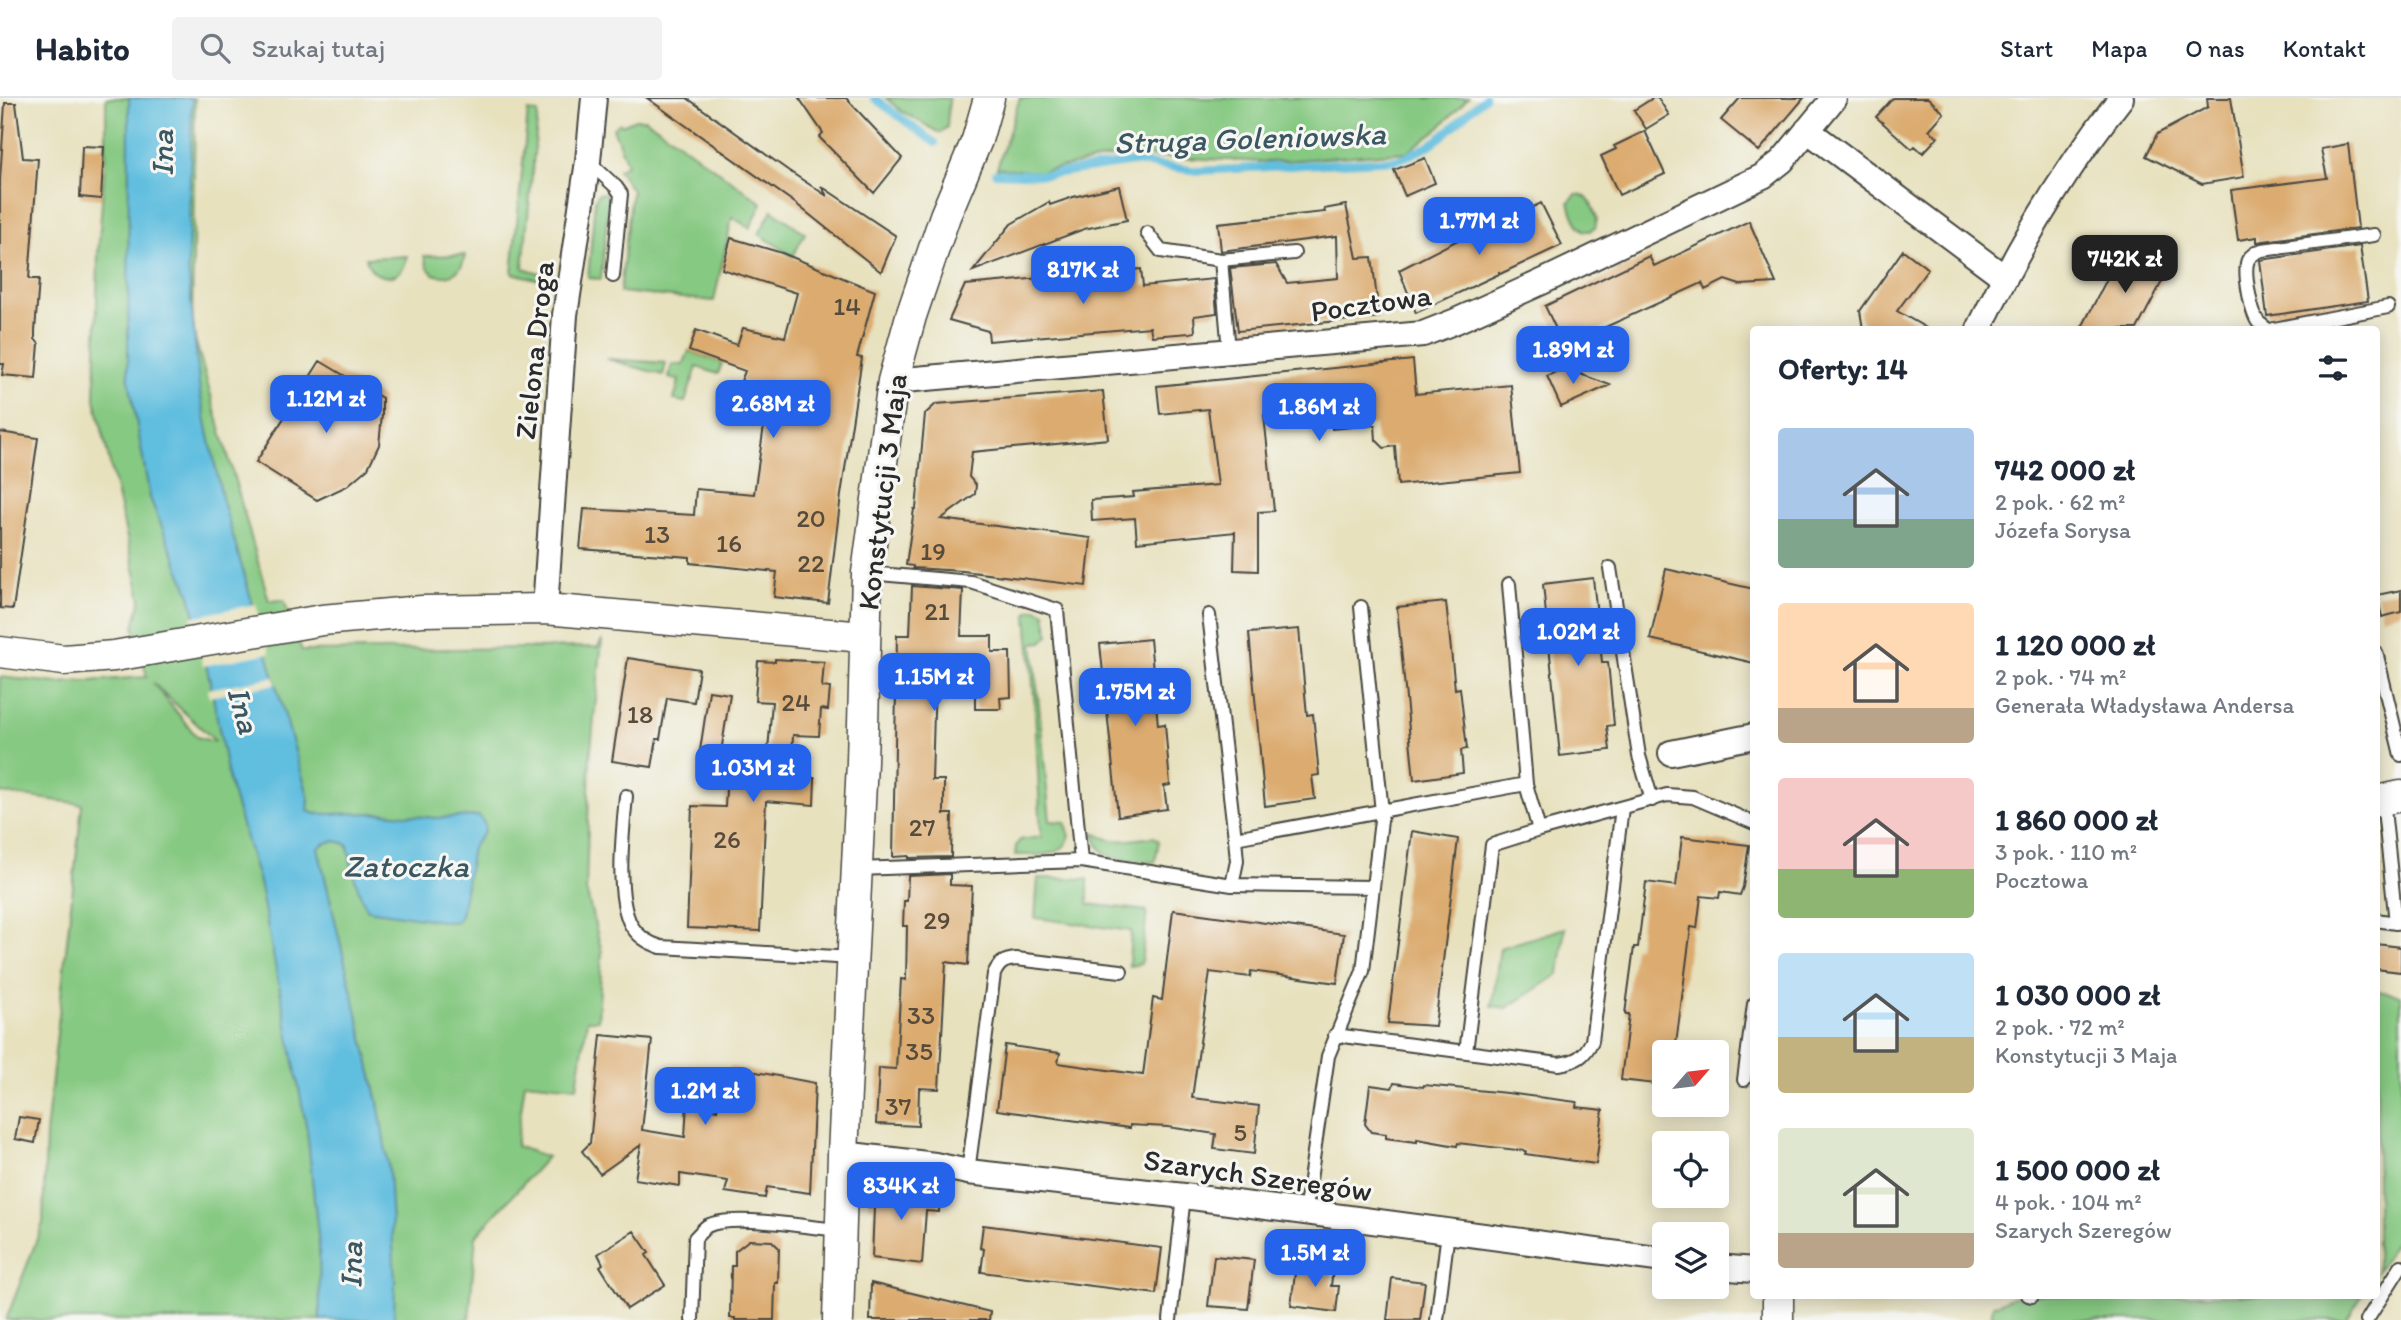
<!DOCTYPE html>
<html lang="pl">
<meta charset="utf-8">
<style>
:root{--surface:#fff;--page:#f2f2f3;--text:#1f2937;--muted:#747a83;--line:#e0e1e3;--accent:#2563eb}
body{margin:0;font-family:Itim,sans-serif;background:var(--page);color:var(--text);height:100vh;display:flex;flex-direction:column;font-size:26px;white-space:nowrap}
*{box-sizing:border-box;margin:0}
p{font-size:23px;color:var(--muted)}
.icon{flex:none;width:38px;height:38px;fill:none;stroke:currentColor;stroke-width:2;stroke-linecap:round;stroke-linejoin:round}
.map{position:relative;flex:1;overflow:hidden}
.side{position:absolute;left:1750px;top:228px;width:630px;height:973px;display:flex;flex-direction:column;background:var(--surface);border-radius:7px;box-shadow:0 4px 18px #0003}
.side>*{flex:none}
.needle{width:46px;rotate:62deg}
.fabs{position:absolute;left:1652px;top:942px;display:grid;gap:14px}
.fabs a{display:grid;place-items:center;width:77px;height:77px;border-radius:7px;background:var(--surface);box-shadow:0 4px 18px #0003;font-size:35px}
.price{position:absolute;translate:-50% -60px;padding:0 16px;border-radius:14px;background:var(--accent);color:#fff;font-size:23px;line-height:46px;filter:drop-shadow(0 2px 4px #0008)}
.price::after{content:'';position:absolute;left:50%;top:42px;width:21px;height:16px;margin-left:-10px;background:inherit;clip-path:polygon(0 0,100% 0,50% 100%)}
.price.on{background:#222;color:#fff}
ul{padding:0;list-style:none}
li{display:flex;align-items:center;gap:21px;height:175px;padding:0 28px}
li span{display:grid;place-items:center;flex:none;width:196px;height:140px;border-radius:7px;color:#555}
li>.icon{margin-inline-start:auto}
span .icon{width:84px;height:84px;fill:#fffc;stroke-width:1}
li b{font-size:30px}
h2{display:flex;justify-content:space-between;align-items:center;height:84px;padding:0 28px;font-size:30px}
header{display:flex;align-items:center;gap:42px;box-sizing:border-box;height:98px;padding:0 35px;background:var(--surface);border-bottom:2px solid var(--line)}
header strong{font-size:33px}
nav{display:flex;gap:38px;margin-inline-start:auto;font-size:24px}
.search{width:490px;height:63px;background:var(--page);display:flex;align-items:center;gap:18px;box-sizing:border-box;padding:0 24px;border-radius:7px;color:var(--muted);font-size:26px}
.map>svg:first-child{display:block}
</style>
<header>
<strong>Habito</strong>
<div class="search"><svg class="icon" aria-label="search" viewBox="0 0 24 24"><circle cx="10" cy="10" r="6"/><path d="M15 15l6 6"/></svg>Szukaj tutaj</div>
<nav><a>Start</a><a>Mapa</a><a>O nas</a><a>Kontakt</a></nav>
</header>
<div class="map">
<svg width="2401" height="1222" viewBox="0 0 2401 1222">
<rect width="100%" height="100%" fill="#f6f6f2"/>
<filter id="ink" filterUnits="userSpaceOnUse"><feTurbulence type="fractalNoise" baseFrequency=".0143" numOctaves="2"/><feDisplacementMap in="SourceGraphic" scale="14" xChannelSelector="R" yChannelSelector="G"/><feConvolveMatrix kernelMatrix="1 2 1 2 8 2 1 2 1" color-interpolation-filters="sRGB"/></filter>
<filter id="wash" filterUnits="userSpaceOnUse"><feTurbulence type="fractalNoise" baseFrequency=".00686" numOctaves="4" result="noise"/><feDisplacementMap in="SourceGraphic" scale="28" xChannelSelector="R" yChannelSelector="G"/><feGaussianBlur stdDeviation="1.57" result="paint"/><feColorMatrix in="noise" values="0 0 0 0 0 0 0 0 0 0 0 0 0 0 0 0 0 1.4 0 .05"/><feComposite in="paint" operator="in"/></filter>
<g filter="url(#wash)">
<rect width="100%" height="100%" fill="#e7e1be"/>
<path fill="#86c982" stroke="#587a56" stroke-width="2" fill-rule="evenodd" d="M 106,0 L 195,0 L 192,230 L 269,503 L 284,502 L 302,553 L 598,549 L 602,542 L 590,661 L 586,792 L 602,854 L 598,922 L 587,922 L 577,989 L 525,984 L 516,1048 L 547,1059 L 476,1138 L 469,1222 L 6,1222 L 43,1125 L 46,1036 L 82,706 L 0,695 L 0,579 L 57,585 L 147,579 L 134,529 L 141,501 L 95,301 L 98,156 L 106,51 ZM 153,585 L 215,643 L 215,644 L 197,639 Z
M 886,0 L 949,0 L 947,29 L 940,35 L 901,13 Z
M 1020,0 L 1468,0 L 1439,30 L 1407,54 L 1268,64 L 1122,57 L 1039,74 L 997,70 Z
M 528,13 L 538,15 L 523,170 L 546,177 L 544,183 L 512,175 Z
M 635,21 L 645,21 L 657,29 L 762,105 L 750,130 L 732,119 L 714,203 L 620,194 L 632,92 L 618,72 L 627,66 L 613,30 L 620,25 L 622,27 Z
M 605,95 L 609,100 L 601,181 L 588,180 L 595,102 L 598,96 Z
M 1576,96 C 1590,96 1593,110 1597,121 L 1595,130 L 1590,133 L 1584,133 C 1575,125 1572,116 1569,104 Z
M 772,112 L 805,135 L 793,158 L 759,136 Z
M 465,157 C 463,174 449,182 433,176 L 428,170 L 424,158 Z
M 407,158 C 405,185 371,185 366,160 Z
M 689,253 L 722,265 L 718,276 L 697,269 L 685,304 L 674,302 L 679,282 L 669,280 L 672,266 L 683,267 Z
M 607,261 L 666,265 L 663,277 Z
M 1037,511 L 1045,515 L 1049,537 L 1042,544 L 1033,545 L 1050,723 L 1065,724 L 1070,738 C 1062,762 1036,756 1015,757 L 1016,748 L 1020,742 L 1041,739 L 1035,609 L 1027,518 L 1029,513 Z
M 1094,734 C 1112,748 1133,741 1154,739 L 1159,743 L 1155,764 C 1128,761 1099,767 1094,734 Z
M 1038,780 L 1088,781 L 1088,806 L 1147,813 L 1141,866 L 1129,868 L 1131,833 L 1035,820 Z
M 1565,830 L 1559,876 L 1507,910 L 1492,908 L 1500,850 Z
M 2377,893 L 2401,897 L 2401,1135 L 2377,1174 Z
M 2018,1197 L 2362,1197 L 2346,1222 L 1991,1222 L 1993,1207 Z"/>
<path fill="#61bedf" stroke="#467485" stroke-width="2" d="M 129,0 L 192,0 L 188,169 L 200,295 L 222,400 L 309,701 L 308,713 L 316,716 L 385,715 L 435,720 L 479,718 L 485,727 L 484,734 L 472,750 L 461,817 L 457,823 L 449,824 L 368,812 C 356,793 352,769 348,747 C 338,742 327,742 318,750 L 378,1004 L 389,1072 L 395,1183 L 394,1222 L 320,1222 L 319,1148 L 307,1032 L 259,784 L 229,684 L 211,588 L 190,497 L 150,400 L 128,277 Z"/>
<path fill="#e7e1be" d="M 256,506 L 270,555 L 203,568 L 191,519 Z
M 274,579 L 276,586 L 209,599 L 208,591 Z"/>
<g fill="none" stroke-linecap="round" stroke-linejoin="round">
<path stroke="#61bedf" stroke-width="8" d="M 874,0 L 935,45
M 996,75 L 1046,77 L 1133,64 L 1198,73 L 1396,62 C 1415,56 1433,47 1448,33 C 1461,22 1471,10 1485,0"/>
</g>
<g id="blocks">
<path fill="#dbab70" d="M 647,0 L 687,0 L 789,73 L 827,98 L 821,88 L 896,138 L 881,174 L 795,105 Z
M 799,0 L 846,0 L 902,60 L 874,95 L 819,39 L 823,35 Z
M 1653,0 L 1658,0 L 1669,17 L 1646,31 L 1634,12 Z
M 1740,0 L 1804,0 L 1759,53 L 1721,22 Z
M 1893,0 L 1928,0 L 1944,15 L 1929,32 L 1938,39 L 1923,55 L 1915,48 L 1912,51 L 1876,19 Z
M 2207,0 L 2231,0 L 2244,79 L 2202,86 L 2146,58 L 2157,36 L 2208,9 Z
M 5,5 L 16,5 L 23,60 L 38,61 L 29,181 L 39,181 L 35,233 L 35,241 L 39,246 L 36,280 L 2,277 L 4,266 L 0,266 L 0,82 Z
M 1645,33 L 1665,76 L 1619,97 L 1601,58 L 1616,51 L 1614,48 Z
M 2348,46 L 2358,130 L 2257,144 L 2257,139 L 2238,142 L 2231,92 L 2327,80 L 2321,51 Z
M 82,48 L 104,49 L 101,101 L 80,99 Z
M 1425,60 L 1435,85 L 1405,98 L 1394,72 Z
M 1119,88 L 1127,122 L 1084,131 L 973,173 L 1011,126 L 1049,104 L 1050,107 L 1073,99 Z
M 1541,105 L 1562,147 L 1500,176 L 1499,173 L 1499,176 L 1416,215 L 1399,172 L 1493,124 L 1495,128 Z
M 1346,107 L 1357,160 L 1372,159 L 1379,219 L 1238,233 L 1230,170 L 1276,166 L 1287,185 L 1338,180 L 1337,138 L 1221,153 L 1218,125 L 1325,114 L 1324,111 Z
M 1749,123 L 1776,185 L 1740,187 L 1725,182 L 1705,192 L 1702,185 L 1564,248 L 1545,208 L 1649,158 L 1654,168 Z
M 731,140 L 782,155 L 875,193 L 857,259 L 862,260 L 841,397 L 828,505 L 774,499 L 777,474 L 690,465 L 690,459 L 580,451 L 584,411 L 694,417 L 696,391 L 754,396 L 769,294 L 741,283 L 745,273 L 689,253 L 696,232 L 737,247 L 743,230 L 785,239 L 797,195 L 722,171 Z
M 2360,148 L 2368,203 L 2267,218 L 2260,162 Z
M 1903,152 L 1928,171 L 1897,213 L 1928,231 L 1863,231 L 1860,213 Z
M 2122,152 L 2166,176 L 2137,231 L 2081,231 Z
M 1141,171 L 1143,188 L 1214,181 L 1217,215 L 1194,218 L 1195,234 L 1190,235 L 1152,238 L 1150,229 L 989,243 L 988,233 L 949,222 L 965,187 Z
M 1413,262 L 1416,296 L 1511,287 L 1520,375 L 1398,387 L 1395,348 L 1384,350 L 1376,342 L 1375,327 L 1332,331 L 1330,311 L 1264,317 L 1274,413 L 1258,414 L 1258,473 L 1234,472 L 1235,434 L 1137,444 L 1135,420 L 1092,423 L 1091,402 L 1134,399 L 1133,394 L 1218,387 L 1208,311 L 1160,316 L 1157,288 Z
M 320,263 L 382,300 L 382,317 L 379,347 L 368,370 L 347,388 L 317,402 L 256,364 Z
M 1564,270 L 1610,287 L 1561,309 L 1547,278 Z
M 1103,293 L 1108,341 L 972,354 L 969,379 L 976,387 L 975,396 L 941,421 L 1091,440 L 1086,488 L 963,473 L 913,470 L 913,468 L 906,467 L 914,411 L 916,411 L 925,316 L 936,306 Z
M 0,334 L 38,340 L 13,511 L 0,510 Z
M 1666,471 L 1754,491 L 1754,565 L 1650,541 Z
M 1593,480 L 1602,564 L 1608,564 L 1614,627 L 1607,628 L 1610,652 L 1560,658 L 1543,486 Z
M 912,488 L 963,492 L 961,538 L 992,538 L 992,554 L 1010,554 L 1011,599 L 1000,600 L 1001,611 L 975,611 L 975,581 L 935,581 L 932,682 L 944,682 L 944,716 L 952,716 L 951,759 L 909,760 L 909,758 L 893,759 L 897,537 L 910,537 Z
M 2401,492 L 2401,514 L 2382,519 L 2377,497 Z
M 1446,504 L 1455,591 L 1460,590 L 1467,651 L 1461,652 L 1463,675 L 1414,682 L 1397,509 Z
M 1299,531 L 1307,617 L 1313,616 L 1319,677 L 1312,678 L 1315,701 L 1265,708 L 1249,535 Z
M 1150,541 L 1158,627 L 1165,626 L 1170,687 L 1164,688 L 1167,711 L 1118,718 L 1100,546 Z
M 628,560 L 699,571 L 694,604 L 667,600 L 660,641 L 657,641 L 652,669 L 612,663 Z
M 775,561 L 824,564 L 822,589 L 830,590 L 828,612 L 821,611 L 819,638 L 793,637 L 791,679 L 815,680 L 814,707 L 766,703 L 760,833 L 687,830 L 692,708 L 725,709 L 727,675 L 766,677 L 772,604 L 755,603 L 758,563 L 775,564 Z
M 709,593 L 730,596 L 720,661 L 699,659 Z
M 1412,733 L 1458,741 L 1435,928 L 1388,925 Z
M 1682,739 L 1749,747 L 1743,789 L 1740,797 L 1720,794 L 1719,800 L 1701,798 L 1697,830 L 1691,829 L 1675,954 L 1664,954 L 1664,987 L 1621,982 L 1629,916 L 1625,916 L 1634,849 L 1638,849 L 1646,784 L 1676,788 Z
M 950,776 L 950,787 L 972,788 L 968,867 L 946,864 L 939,991 L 919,990 L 918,1028 L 876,1026 L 879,970 L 896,971 L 901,881 L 906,882 L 907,828 L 903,828 L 904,803 L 907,803 L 908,778 Z
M 1173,812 L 1344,836 L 1337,885 L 1251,873 L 1250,879 L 1210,874 L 1192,1000 L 1259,1008 L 1254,1056 L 1214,1051 L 1216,1036 L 1168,1029 L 1130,1027 L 1130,1030 L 997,1012 L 1005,947 L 1060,955 L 1058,965 L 1143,977 L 1153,900 L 1162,902 Z
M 2376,846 L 2401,849 L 2401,874 L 2376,871 Z
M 601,937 L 652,942 L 642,1032 L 685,1039 L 687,1005 L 717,1012 L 722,984 L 727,985 L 730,969 L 815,985 L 810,1095 L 767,1089 L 765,1100 L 725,1094 L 728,1083 L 680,1076 L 680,1088 L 635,1081 L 641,1047 L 600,1076 L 582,1053 L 590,1045 Z
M 1394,985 L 1423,989 L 1424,987 L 1507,995 L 1577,1004 L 1576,1009 L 1603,1012 L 1596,1066 L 1525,1056 L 1526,1053 L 1458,1045 L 1457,1048 L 1417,1041 L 1417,1044 L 1386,1040 L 1386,1036 L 1371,1034 L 1365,1026 L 1370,987 L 1392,990 Z
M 19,1019 L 39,1022 L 35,1045 L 15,1041 Z
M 875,1089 L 940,1093 L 939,1114 L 926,1113 L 922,1166 L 872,1160 L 874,1109 L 868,1109 L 869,1090 Z
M 983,1127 L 1162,1150 L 1156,1196 L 981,1174 L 984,1151 L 980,1150 Z
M 634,1133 L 649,1155 L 646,1157 L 665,1187 L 627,1211 L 600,1168 L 603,1166 L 598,1156 Z
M 749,1142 L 772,1143 L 779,1150 L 778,1185 L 775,1185 L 774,1222 L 735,1222 L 735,1220 L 730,1220 L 731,1168 L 735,1168 L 735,1153 Z
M 1214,1158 L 1254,1162 L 1248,1211 L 1208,1208 Z
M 1296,1167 L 1333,1171 L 1331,1188 L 1339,1188 L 1336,1214 L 1291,1208 Z
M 1392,1180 L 1425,1184 L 1420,1222 L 1387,1222 Z
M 871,1185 L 990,1214 L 989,1222 L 870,1222 Z"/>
</g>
</g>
<g filter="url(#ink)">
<use href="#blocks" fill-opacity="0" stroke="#474641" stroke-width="2"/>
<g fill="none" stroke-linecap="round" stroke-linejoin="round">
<defs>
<path id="service" d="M 588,63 L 616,89 L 621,96 L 613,178
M 1147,135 L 1161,153 L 1221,162
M 2267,231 C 2266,230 2259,225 2258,224 C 2251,214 2243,173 2248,162 C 2251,157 2256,154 2262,152 L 2374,137
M 2274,231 L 2388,209
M 1229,253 L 1221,162 L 1294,155
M 1610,470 L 1639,658 L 1652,702
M 868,475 L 971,484 L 1057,512 L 1081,763
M 1509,486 L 1526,686
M 1209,517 L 1235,740
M 2376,554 L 2401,657
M 626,698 C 623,733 615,797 631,827 C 638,839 648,845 661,849 L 853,860
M 857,771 L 1081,763 L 1232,787 L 1373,789
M 1232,787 L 1237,763 L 1235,740 L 1526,686 L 1539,732 L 1667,697 L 1693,699 L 1754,725
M 2376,822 L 2396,825 L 2383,702
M 1335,937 L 1559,966 C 1577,963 1584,959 1592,943 L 1622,710
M 1466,954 L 1492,747 L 1539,732
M 1744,982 L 1754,906
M 968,1074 L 994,876 C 999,865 1004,862 1016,861 L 1121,873
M 1305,1116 L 1328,958 L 1363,873 L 1382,714 L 1361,509
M 2028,1197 L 2032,1198
M 692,1222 L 695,1140 C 699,1136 703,1131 707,1128 C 733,1115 809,1130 840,1132
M 1170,1222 L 1184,1098
M 1437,1222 L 1448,1134
M 2367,1222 L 2401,1168"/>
<path id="minor" d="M 1807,32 L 2004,179
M 1979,231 C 2018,150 2065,71 2121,0
M 893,283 L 1423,236 L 1456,223 L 1544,183 L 1763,78 L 1782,63 L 1834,0
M 545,511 L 565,217 L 588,63 L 594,0
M 1671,655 L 1754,638
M 843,1056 L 935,1067 L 968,1074 L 1184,1098 L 1664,1162
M 1717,1169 L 1754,1172"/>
<path id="tertiary" d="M 0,554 L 64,562 L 114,558 L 322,522 L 422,513 L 545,511 L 864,539
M 2376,703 L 2401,698
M 838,1222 L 843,1056 L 862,664 L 867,475 L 893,283 L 911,218 L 945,118 L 977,42 L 989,0
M 1778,1222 L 1778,1197"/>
</defs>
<use href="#service" stroke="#474641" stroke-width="16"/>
<use href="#minor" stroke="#474641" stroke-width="28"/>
<use href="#tertiary" stroke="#474641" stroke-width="33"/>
<use href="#service" stroke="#fff" stroke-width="12"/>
<use href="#minor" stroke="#fff" stroke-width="24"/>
<use href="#tertiary" stroke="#fff" stroke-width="30"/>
</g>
</g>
<g text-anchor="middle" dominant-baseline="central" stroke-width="6" stroke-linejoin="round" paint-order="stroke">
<g font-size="26" fill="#574b3c">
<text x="847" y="208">14</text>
<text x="811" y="420">20</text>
<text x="657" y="436">13</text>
<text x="729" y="445">16</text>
<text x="933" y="453">19</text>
<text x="811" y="465">22</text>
<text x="937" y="513">21</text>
<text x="796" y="604">24</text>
<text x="640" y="616">18</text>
<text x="922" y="729">27</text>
<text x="727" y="741">26</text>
<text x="937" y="822">29</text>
<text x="921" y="917">33</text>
<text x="919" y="953">35</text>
<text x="898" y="1008">37</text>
<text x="1240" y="1034">5</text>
</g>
<g font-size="30" fill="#2b2b2b" stroke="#f6f6f2">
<text transform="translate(1371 205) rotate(-8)">Pocztowa</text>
<text transform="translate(534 252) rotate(-84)">Zielona Droga</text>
<text transform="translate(882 394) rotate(-83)">Konstytucji 3 Maja</text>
<text transform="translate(1258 1077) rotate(8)">Szarych Szeregów</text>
</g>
<g font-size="32" font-style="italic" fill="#3b5761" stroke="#f6f6f2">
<text transform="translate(1250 40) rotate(-2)">Struga Goleniowska</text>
<text transform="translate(162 55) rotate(-90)">Ina</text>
<text transform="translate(244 612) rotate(74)">Ina</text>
<text x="406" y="768">Zatoczka</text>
<text transform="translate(351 1167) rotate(-89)">Ina</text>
</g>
</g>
</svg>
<div class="fabs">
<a><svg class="needle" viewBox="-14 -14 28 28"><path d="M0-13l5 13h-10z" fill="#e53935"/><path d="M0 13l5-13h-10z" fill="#747a83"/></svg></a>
<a><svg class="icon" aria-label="locate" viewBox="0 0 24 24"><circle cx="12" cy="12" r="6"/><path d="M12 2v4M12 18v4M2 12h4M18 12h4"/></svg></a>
<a><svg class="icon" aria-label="layers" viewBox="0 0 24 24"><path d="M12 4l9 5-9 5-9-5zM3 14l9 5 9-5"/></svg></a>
</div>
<b class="price" style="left:1479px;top:159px">1.77M zł</b>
<b class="price on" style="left:2125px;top:197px">742K zł</b>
<b class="price" style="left:1083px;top:208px">817K zł</b>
<b class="price" style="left:1573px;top:288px">1.89M zł</b>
<b class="price" style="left:326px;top:337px">1.12M zł</b>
<b class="price" style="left:773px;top:342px">2.68M zł</b>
<b class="price" style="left:1319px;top:345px">1.86M zł</b>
<b class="price" style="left:1578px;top:570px">1.02M zł</b>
<b class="price" style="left:934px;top:615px">1.15M zł</b>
<b class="price" style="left:1135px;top:630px">1.75M zł</b>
<b class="price" style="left:753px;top:706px">1.03M zł</b>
<b class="price" style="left:705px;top:1029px">1.2M zł</b>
<b class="price" style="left:901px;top:1124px">834K zł</b>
<b class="price" style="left:1315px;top:1191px">1.5M zł</b>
<section class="side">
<h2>Oferty: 14<svg class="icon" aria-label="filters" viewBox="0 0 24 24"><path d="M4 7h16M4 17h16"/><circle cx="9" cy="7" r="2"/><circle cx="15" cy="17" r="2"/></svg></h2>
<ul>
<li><span style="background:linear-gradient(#a9c7e8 65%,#7fa58c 0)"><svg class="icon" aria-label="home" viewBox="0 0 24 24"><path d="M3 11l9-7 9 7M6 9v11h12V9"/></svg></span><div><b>742 000 zł</b><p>2 pok. · 62 m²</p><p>Józefa Sorysa</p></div></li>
<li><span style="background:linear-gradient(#ffd9b3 75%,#b9a48a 0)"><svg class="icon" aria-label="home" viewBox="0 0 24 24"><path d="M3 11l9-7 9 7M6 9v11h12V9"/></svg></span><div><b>1 120 000 zł</b><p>2 pok. · 74 m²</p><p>Generała Władysława Andersa</p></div></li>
<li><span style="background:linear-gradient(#f6c9c9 65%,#8fb573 0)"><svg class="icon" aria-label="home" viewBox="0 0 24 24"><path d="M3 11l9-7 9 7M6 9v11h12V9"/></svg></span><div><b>1 860 000 zł</b><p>3 pok. · 110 m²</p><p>Pocztowa</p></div></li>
<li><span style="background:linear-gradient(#bfe0f5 60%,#c2b280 0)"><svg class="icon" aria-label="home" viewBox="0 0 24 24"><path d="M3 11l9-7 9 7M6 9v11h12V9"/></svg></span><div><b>1 030 000 zł</b><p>2 pok. · 72 m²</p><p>Konstytucji 3 Maja</p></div></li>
<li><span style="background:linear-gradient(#dfe7d0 75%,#b9a48a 0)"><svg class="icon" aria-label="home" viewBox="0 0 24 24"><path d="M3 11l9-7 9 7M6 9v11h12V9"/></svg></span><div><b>1 500 000 zł</b><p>4 pok. · 104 m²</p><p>Szarych Szeregów</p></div></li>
</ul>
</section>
</div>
